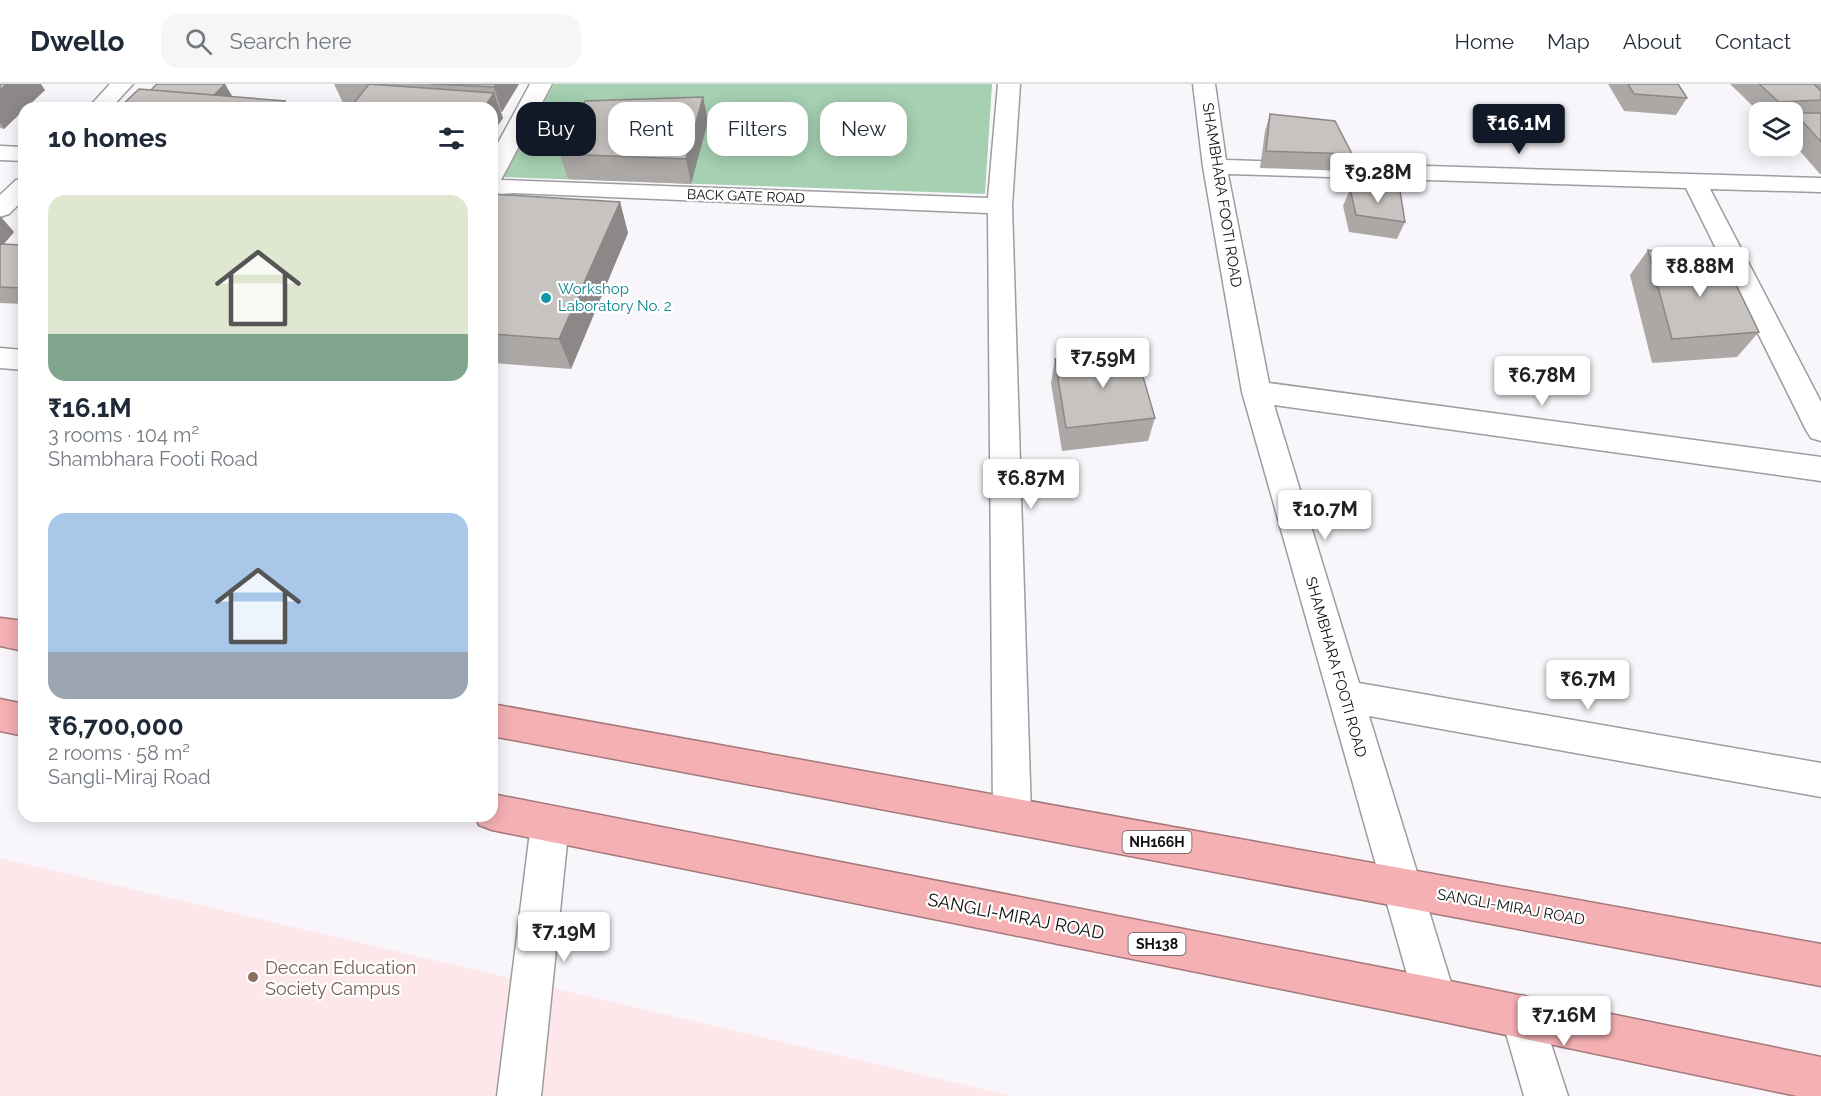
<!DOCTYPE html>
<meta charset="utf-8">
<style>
:root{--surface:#fff;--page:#f6f6f7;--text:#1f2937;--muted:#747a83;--line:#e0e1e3;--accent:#111827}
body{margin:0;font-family:Raleway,sans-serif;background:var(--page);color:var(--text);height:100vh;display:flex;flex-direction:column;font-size:22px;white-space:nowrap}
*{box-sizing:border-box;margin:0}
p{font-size:20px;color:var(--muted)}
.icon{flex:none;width:33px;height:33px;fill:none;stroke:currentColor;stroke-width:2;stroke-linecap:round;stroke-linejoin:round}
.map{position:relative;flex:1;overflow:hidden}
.panel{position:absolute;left:18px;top:18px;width:480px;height:720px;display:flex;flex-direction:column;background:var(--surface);border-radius:18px;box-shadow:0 3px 15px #0003}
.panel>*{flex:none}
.top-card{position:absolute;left:516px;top:18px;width:570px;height:54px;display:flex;gap:12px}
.buttons{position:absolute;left:1749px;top:18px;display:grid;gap:12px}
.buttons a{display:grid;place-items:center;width:54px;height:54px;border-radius:12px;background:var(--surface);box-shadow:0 3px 15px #0003;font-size:30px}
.price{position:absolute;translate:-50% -51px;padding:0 14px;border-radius:6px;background:#fff;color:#222;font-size:20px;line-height:39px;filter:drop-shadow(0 2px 3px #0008)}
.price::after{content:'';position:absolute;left:50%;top:36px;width:18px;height:14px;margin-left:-9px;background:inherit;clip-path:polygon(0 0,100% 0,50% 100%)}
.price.active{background:var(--accent);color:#fff}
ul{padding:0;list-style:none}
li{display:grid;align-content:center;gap:12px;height:318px;padding:0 30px}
li span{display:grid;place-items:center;height:186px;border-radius:18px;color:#555}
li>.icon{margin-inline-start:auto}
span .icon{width:108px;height:108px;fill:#fffc;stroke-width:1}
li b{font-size:26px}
h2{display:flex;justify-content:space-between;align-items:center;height:72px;padding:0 30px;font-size:26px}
.pill{padding:0 21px;border-radius:18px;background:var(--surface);box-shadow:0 3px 15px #0003;font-size:21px;line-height:54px}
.pill.active{background:var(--accent);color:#fff}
header{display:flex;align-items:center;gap:36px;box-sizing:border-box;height:84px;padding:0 30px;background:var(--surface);border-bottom:2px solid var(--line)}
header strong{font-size:28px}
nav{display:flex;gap:33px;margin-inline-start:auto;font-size:21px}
.search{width:420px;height:54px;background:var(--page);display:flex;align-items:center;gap:15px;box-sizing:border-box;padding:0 21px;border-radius:18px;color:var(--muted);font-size:22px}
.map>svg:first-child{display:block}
</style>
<header>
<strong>Dwello</strong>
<div class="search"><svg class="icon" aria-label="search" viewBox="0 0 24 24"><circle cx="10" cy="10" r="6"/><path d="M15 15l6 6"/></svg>Search here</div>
<nav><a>Home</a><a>Map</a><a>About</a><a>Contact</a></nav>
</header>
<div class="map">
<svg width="1821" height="1012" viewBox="0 0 1821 1012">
<rect width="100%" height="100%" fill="#f8f6fa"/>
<path fill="#fde7eb" d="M 0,774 L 1012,1012 L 0,1012 Z"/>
<path fill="#a5d0b1" d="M 554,0 L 992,0 L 985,110 L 504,93 Z"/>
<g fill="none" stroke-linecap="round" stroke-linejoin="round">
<defs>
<path id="minor" d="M 110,0 L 133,0 L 111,24 L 88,24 Z
M 530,0 L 552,0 L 501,96 L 988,114 L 998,0 L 1020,0 L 1012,122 L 1031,731 L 1025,744 L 1012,749 L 999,744 L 993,731 L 988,129 L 513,109 L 492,111 L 492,70 Z
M 1193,0 L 1215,0 L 1226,76 L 1821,94 L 1821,108 L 1710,105 L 1821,318 L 1821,357 L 1811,354 L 1806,346 L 1686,104 L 1228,90 L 1269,299 L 1821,373 L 1821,397 L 1274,321 L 1359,599 L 1821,679 L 1821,713 L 1369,632 L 1456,915 L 1450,930 L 1435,936 L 1420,930 L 1414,915 L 1242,308 L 1203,83 Z
M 0,62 L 24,63 L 24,77 L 0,76 Z
M 24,94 L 24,115 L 9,130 L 0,133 L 0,111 L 16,96 Z
M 0,264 L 24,266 L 24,286 L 0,284 Z
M 550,722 L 564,727 L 569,740 L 541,1012 L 497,1012 L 531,740 L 536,727 Z
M 1522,911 L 1537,917 L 1568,1012 L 1524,1012 L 1501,932 L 1507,917 Z"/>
<path id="highway" d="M 0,534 L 24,537 L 24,567 L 0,562 Z
M 0,615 L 24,620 L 24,652 L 0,647 Z
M 492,620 L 1821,860 L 1821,902 L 492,652 Z
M 492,710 L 1435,894 L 1821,973 L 1821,1012 L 1797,1012 L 1435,936 L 492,746 L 479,741 L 475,732 L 492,732 Z"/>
</defs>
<use href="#minor" stroke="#9d9c9f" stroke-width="3"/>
<use href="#highway" stroke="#a4787b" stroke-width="3"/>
<use href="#minor" fill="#fff" fill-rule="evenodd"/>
<use href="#highway" fill="#f5b0b4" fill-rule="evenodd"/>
</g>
<path fill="#aba8a6" d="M 0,0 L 45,6 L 26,24 L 24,24 L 4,45 L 0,44 Z
M 334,0 L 519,0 L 502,28 L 501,28 L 503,34 L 492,50 L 492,24 L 343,19 Z
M 1608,0 L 1678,0 L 1687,14 L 1676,31 L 1624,27 Z
M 1730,0 L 1821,0 L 1821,28 L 1820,29 L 1821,29 L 1821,90 L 1820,90 L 1792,58 L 1792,28 L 1760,29 Z
M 703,13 L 708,37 L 691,100 L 568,95 L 560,70 Z
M 1270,30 L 1352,70 L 1345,87 L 1260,84 L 1265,47 Z
M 1350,105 L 1405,138 L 1397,155 L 1349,148 L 1343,122 Z
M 492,110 L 620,118 L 628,149 L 571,285 L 492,279 Z
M 0,132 L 14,148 L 4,160 L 24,161 L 24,220 L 0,219 Z
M 1648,166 L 1759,248 L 1737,273 L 1652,279 L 1630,191 Z
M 1055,275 L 1155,334 L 1148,357 L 1062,367 L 1051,299 Z"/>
<path fill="#8b8887" d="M 7,0 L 41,0 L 45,6 L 26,24 L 24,24 L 24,26 L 4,45 L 0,39 L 0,6 Z
M 225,0 L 235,17 L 207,18 Z
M 496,0 L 519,0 L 502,28 L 494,3 Z
M 494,9 L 503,34 L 492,50 L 492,24 L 484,24 Z
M 703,13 L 708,37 L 691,100 L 686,75 Z
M 285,17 L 289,24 L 279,24 Z
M 620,118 L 628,149 L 571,285 L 559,255 Z
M 0,132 L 14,148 L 0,164 Z"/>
<path fill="#c7c3c1" stroke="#8b8887" stroke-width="1.5" d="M 0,0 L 7,0 L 0,6 Z
M 157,0 L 225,0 L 214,11 L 151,6 Z
M 369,0 L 494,9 L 484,24 L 350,24 Z
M 431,0 L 496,0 L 494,3 Z
M 1628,0 L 1678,0 L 1687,14 L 1634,10 Z
M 1759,0 L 1814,0 L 1821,7 L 1821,16 L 1779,18 Z
M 139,5 L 285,17 L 279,24 L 119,24 Z
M 703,13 L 686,75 L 560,70 L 585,17 Z
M 1795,29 L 1821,29 L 1821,58 Z
M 1270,30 L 1335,37 L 1352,70 L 1266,67 Z
M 1350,105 L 1400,107 L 1405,138 L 1356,131 Z
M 492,110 L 620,118 L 559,255 L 492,250 Z
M 0,160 L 24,161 L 24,204 L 0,203 Z
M 1648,166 L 1727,182 L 1759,248 L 1672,255 Z
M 1135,265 L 1155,334 L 1066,344 L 1055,275 Z"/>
<circle fill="#0f9aa8" stroke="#fff" stroke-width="2" cx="546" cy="214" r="6"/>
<circle fill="#8d6e63" stroke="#fff" stroke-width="2" cx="253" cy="893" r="6"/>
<g text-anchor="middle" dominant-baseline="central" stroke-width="4.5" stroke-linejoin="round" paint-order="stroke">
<g font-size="14" fill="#0f0f10" stroke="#fff">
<text transform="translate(746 112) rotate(2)">BACK GATE ROAD</text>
</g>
<g fill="#fff" stroke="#575758" stroke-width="1.5">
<rect x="1122.5" y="747" width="69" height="22" rx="4.5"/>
<rect x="1128.5" y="849" width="57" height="22" rx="4.5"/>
</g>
<g font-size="14" font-weight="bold" fill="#0f0f10">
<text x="1157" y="758">NH166H</text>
<text x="1157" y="860">SH138</text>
</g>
<g font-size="15" fill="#0f0f10" stroke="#fff">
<text transform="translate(1222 111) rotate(81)">SHAMBHARA FOOTI ROAD</text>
<text transform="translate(1336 583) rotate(74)">SHAMBHARA FOOTI ROAD</text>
<text transform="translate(1511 823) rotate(10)">SANGLI-MIRAJ ROAD</text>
</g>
<g font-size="15" fill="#0d838f" stroke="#fff" text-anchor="start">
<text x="558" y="205">Workshop<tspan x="558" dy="17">Laboratory No. 2</tspan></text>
</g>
<g font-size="18" fill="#0f0f10" stroke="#fff">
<text transform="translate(1016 832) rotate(11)">SANGLI-MIRAJ ROAD</text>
</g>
<g font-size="18" fill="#785e54" stroke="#fff" text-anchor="start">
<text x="265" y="883">Deccan Education<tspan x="265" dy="21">Society Campus</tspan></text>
</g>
</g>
</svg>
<div class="buttons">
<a><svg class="icon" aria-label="layers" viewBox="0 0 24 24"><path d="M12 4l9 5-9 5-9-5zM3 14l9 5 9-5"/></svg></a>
</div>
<b class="price active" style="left:1519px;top:71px">₹16.1M</b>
<b class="price" style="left:1378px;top:120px">₹9.28M</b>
<b class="price" style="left:1700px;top:214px">₹8.88M</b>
<b class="price" style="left:1103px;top:305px">₹7.59M</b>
<b class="price" style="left:1542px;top:323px">₹6.78M</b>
<b class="price" style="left:1031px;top:426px">₹6.87M</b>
<b class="price" style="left:1325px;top:457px">₹10.7M</b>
<b class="price" style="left:1588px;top:627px">₹6.7M</b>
<b class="price" style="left:564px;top:879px">₹7.19M</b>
<b class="price" style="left:1564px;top:963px">₹7.16M</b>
<div class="top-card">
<a class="pill active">Buy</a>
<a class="pill">Rent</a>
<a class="pill">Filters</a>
<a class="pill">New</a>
</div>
<section class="panel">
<h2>10 homes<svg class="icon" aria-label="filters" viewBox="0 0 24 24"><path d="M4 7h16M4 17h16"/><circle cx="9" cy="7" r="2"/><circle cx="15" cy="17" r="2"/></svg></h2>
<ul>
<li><span style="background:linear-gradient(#dfe7d0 75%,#7fa58c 0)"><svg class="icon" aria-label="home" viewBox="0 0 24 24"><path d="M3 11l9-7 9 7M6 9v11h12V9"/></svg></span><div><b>₹16.1M</b><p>3 rooms · 104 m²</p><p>Shambhara Footi Road</p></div></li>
<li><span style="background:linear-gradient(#a9c7e8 75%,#9aa5b1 0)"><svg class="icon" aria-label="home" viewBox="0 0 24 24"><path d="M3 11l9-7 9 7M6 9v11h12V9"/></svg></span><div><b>₹6,700,000</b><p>2 rooms · 58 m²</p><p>Sangli-Miraj Road</p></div></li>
</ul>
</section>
</div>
